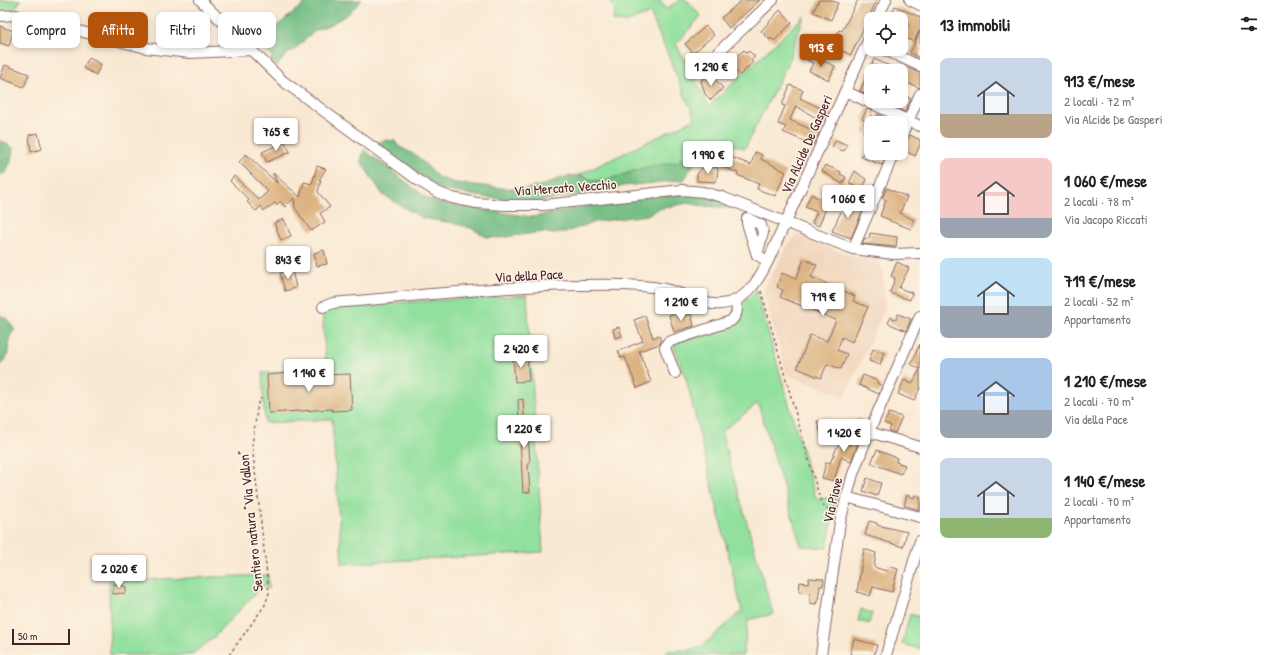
<!DOCTYPE html>
<html lang="it">
<meta charset="utf-8">
<style>
:root{--surface:#fff;--page:#f6f6f6;--text:#202124;--muted:#757577;--accent:#b45309}
body{margin:0;font-family:"Patrick Hand",sans-serif;background:var(--page);color:var(--text);height:100vh;display:flex;flex-direction:column;font-size:15px;white-space:nowrap}
*{box-sizing:border-box;margin:0}
p{font-size:13px;color:var(--muted)}
.icon{flex:none;width:22px;height:22px;fill:none;stroke:currentColor;stroke-width:2;stroke-linecap:round;stroke-linejoin:round}
.map{position:relative;flex:1;overflow:hidden}
.panel{display:flex;flex-direction:column;background:var(--surface);width:360px}
.panel>*{flex:none}
.hud{position:absolute;left:12px;top:12px;width:380px;height:36px;display:flex;gap:8px}
.buttons{position:absolute;left:864px;top:12px;display:grid;gap:8px}
.buttons a{display:grid;place-items:center;width:44px;height:44px;border-radius:8px;background:var(--surface);box-shadow:0 2px 6px #0003;font-size:20px}
.scale{position:absolute;left:12px;bottom:10px;width:58px;box-sizing:border-box;padding-left:4px;border:2px solid #4a1f2b;border-top:0;font-size:11px;line-height:14px;white-space:nowrap;color:#4a1f2b;-webkit-text-stroke:3px #fcf5e5;paint-order:stroke}
.price{position:absolute;translate:-50% -34px;padding:0 9px;border-radius:4px;background:#fff;color:#222;font-size:13px;line-height:26px;filter:drop-shadow(0 1px 2px #0008)}
.price::after{content:'';position:absolute;left:50%;top:24px;width:12px;height:9px;margin-left:-6px;background:inherit;clip-path:polygon(0 0,100% 0,50% 100%)}
.price.active{background:var(--accent);color:#fff}
ul{padding:0;list-style:none}
li{display:flex;align-items:center;gap:12px;height:100px;padding:0 20px}
li span{display:grid;place-items:center;flex:none;width:112px;height:80px;border-radius:8px;color:#555}
li>.icon{margin-inline-start:auto}
span .icon{width:48px;height:48px;fill:#fffc;stroke-width:1}
li b{font-size:17px}
h2{display:flex;justify-content:space-between;align-items:center;height:48px;padding:0 20px;font-size:17px}
.chip{padding:0 14px;border-radius:8px;background:var(--surface);box-shadow:0 2px 6px #0003;font-size:14px;line-height:36px}
.chip.active{background:var(--accent);color:#fff}
main{display:flex;flex:1;min-height:0}
.map>svg:first-child{display:block}
</style>
<main>
<div class="map">
<svg width="920" height="655" viewBox="0 0 920 655">
<rect width="100%" height="100%" fill="#fcf5e5"/>
<filter id="ink" filterUnits="userSpaceOnUse"><feTurbulence type="fractalNoise" baseFrequency=".025" numOctaves="2"/><feDisplacementMap in="SourceGraphic" scale="8" xChannelSelector="R" yChannelSelector="G"/><feConvolveMatrix kernelMatrix="1 2 1 2 8 2 1 2 1" color-interpolation-filters="sRGB"/></filter>
<filter id="wash" filterUnits="userSpaceOnUse"><feTurbulence type="fractalNoise" baseFrequency=".012" numOctaves="4" result="noise"/><feDisplacementMap in="SourceGraphic" scale="16" xChannelSelector="R" yChannelSelector="G"/><feGaussianBlur stdDeviation="0.9" result="paint"/><feColorMatrix in="noise" values="0 0 0 0 0 0 0 0 0 0 0 0 0 0 0 0 0 1.4 0 .05"/><feComposite in="paint" operator="in"/></filter>
<g filter="url(#wash)">
<rect width="100%" height="100%" fill="#f9e9d3"/>
<path fill="#f1d5bd" d="M 798,235 L 852,256 L 878,261 L 883,271 L 885,308 L 845,397 L 787,374 L 763,291 L 789,243 Z"/>
<path fill="#92e09e" stroke="#6e8064" d="M 0,0 L 21,0 L 11,14 L 0,13 Z
M 609,0 L 660,0 L 666,9 L 679,0 L 687,0 L 701,16 L 676,44 L 709,106 L 804,16 L 788,63 L 745,148 L 723,142 L 682,158 L 678,162 L 646,167 L 604,181 L 595,181 L 579,175 L 695,119 L 650,13 L 628,22 L 613,21 L 615,10 Z
M 756,290 L 816,498 L 836,498 L 827,548 L 801,546 L 758,403 L 721,432 L 773,614 L 748,620 L 743,655 L 667,655 L 668,651 L 689,650 L 702,646 L 742,611 L 687,382 L 673,343 L 739,321 L 740,306 Z
M 527,295 L 543,552 L 342,564 L 332,419 L 265,423 L 262,373 L 326,369 L 322,307 Z
M 268,575 L 269,589 L 263,585 L 213,638 L 191,655 L 110,655 L 109,581 Z
M 861,609 L 872,613 L 869,624 L 858,621 Z
M 910,614 L 920,617 L 920,649 L 902,644 Z"/>
<path fill="#75be85" stroke="#606e58" d="M 309,0 L 362,0 L 347,15 L 331,24 L 314,31 L 293,51 L 287,54 L 277,66 L 270,60 L 273,56 L 253,42 L 272,30 Z
M 0,140 L 13,148 L 11,161 L 6,172 L 0,175 Z
M 386,140 L 395,141 L 398,146 L 417,156 L 439,178 L 456,183 L 501,188 L 525,189 L 543,185 L 564,177 L 579,175 L 595,181 L 604,181 L 646,167 L 678,162 L 682,158 L 702,150 L 684,180 L 623,186 L 532,203 L 483,197 L 442,190 L 422,178 L 377,143 Z
M 364,150 L 427,198 L 438,203 L 532,217 L 624,199 L 671,195 L 699,194 L 730,204 L 731,208 L 703,206 L 687,203 L 658,209 L 647,215 L 595,222 L 566,232 L 554,234 L 542,232 L 499,238 L 487,237 L 471,228 L 453,223 L 422,218 L 383,195 L 363,165 L 361,160 Z
M 0,315 L 6,318 L 15,330 C 3,339 14,357 0,365 Z"/>
<g id="blocks">
<path fill="#dcb382" d="M 742,0 L 760,0 L 729,28 L 721,18 Z
M 819,0 L 831,0 L 838,3 L 831,20 L 813,12 Z
M 858,0 L 877,0 L 851,55 L 831,46 L 839,30 L 842,31 Z
M 895,6 L 920,17 L 920,28 L 914,42 L 903,37 L 909,24 L 896,18 L 897,16 L 892,13 Z
M 780,10 L 792,23 L 774,41 L 771,38 L 770,40 L 761,31 Z
M 0,26 L 13,31 L 9,46 L 0,43 Z
M 706,26 L 714,35 L 693,53 L 685,44 Z
M 920,31 L 920,58 L 910,53 Z
M 744,50 L 747,53 L 749,51 L 755,57 L 751,60 L 753,62 L 740,75 L 728,63 Z
M 809,55 L 835,66 L 829,80 L 809,71 L 813,63 L 807,60 Z
M 89,58 L 101,64 L 96,75 L 83,68 Z
M 874,59 L 901,71 L 901,66 L 920,73 L 920,88 L 908,83 L 903,95 L 911,99 L 905,112 L 889,104 L 891,101 L 901,101 L 901,71 L 871,70 L 871,96 L 860,91 Z
M 5,65 L 29,74 L 24,87 L 0,78 Z
M 709,73 L 723,88 L 711,100 L 705,94 L 701,81 Z
M 790,85 L 803,90 L 800,98 L 828,112 L 823,122 L 796,106 L 790,120 L 819,133 L 813,145 L 783,132 L 786,127 L 778,124 L 785,106 L 782,105 Z
M 867,109 L 871,110 L 871,153 L 887,153 L 882,165 L 861,157 L 870,135 L 863,132 L 867,125 L 864,124 L 865,121 L 862,119 Z
M 878,114 L 884,118 L 882,123 L 874,123 Z
M 38,133 L 42,149 L 31,152 L 29,135 Z
M 910,135 L 920,140 L 920,145 L 915,156 L 907,152 L 908,149 L 904,147 Z
M 836,140 L 847,145 L 844,151 L 832,147 Z
M 285,142 L 290,152 L 267,162 L 262,152 Z
M 755,152 L 762,155 L 761,159 L 786,172 L 775,196 L 757,189 L 759,184 L 737,175 L 738,173 L 721,166 L 726,155 L 751,165 Z
M 246,154 L 277,183 L 273,173 L 300,197 L 304,182 L 312,184 L 317,166 L 326,169 L 319,180 L 321,180 L 318,192 L 330,207 L 320,213 L 325,222 L 311,231 L 295,208 L 294,198 L 285,207 L 280,201 L 277,205 L 275,203 L 264,211 L 261,206 L 256,211 L 247,202 L 249,200 L 230,181 L 234,176 L 259,200 L 268,191 L 239,162 Z
M 825,165 L 841,172 L 840,174 L 846,177 L 842,184 L 822,171 Z
M 703,167 L 718,168 L 717,178 L 715,182 L 697,181 L 697,174 Z
M 855,171 L 867,180 L 861,190 L 849,183 Z
M 887,188 L 907,197 L 900,213 L 914,220 L 911,229 L 890,221 L 890,220 L 880,216 L 886,200 L 882,198 Z
M 811,194 L 828,203 L 819,226 L 812,223 L 817,212 L 805,207 Z
M 848,197 L 855,200 L 854,204 L 864,208 L 851,238 L 832,231 Z
M 284,219 L 291,236 L 281,240 L 274,223 Z
M 870,233 L 897,237 L 896,247 L 862,244 L 865,238 L 869,239 Z
M 324,250 L 327,264 L 317,266 L 314,253 Z
M 804,259 L 817,265 L 811,277 L 855,296 L 853,301 L 868,307 L 852,342 L 842,337 L 837,350 L 847,354 L 841,369 L 827,364 L 821,378 L 797,368 L 810,335 L 827,341 L 836,320 L 780,297 L 783,290 L 777,287 L 782,273 L 796,279 Z
M 897,262 L 909,268 L 899,288 L 912,293 L 910,300 L 890,293 L 895,278 L 891,276 Z
M 292,270 L 296,288 L 285,291 L 280,273 Z
M 677,313 L 678,317 L 691,314 L 694,326 L 674,332 L 669,315 Z
M 898,314 L 911,319 L 906,331 L 888,323 L 891,317 L 896,320 Z
M 645,316 L 653,338 L 659,335 L 661,341 L 660,344 L 639,351 L 651,382 L 637,388 L 625,357 L 621,358 L 618,351 L 643,341 L 634,320 Z
M 619,327 L 622,336 L 615,338 L 613,329 Z
M 920,344 L 920,369 L 911,364 Z
M 873,349 L 884,353 L 880,365 L 869,361 Z
M 527,355 L 529,381 L 515,382 L 513,357 Z
M 920,369 L 920,388 L 914,401 L 898,394 L 904,380 L 912,384 Z
M 289,373 L 290,376 L 350,374 L 352,410 L 332,411 L 332,409 L 269,413 L 267,375 Z
M 863,375 L 878,381 L 877,383 L 882,386 L 879,394 L 859,385 Z
M 523,399 L 525,430 L 528,430 L 530,464 L 528,464 L 530,492 L 523,493 L 518,400 Z
M 889,413 L 902,417 L 895,433 L 889,431 L 891,426 L 884,423 Z
M 858,419 L 866,423 L 851,462 L 841,457 L 834,481 L 822,478 L 826,462 L 830,463 L 840,441 L 850,445 Z
M 817,421 L 836,423 L 834,440 L 823,442 Z
M 877,450 L 897,458 L 896,462 L 905,465 L 901,474 L 871,463 Z
M 867,478 L 881,483 L 877,496 L 863,491 Z
M 907,495 L 914,498 L 915,495 L 920,497 L 920,510 L 904,505 Z
M 869,521 L 877,523 L 877,525 L 907,532 L 903,547 L 865,535 Z
M 864,549 L 876,553 L 874,567 L 886,571 L 887,566 L 898,569 L 892,592 L 873,587 L 870,596 L 857,592 Z
M 809,578 L 824,579 L 823,586 L 820,586 L 818,601 L 817,601 L 816,604 L 810,603 L 810,593 L 799,592 L 800,582 L 808,583 Z
M 113,584 L 124,586 L 126,587 L 126,593 L 113,594 Z
M 854,639 L 877,645 L 874,655 L 850,655 Z"/>
</g>
</g>
<g filter="url(#ink)">
<use href="#blocks" fill-opacity="0" stroke="#876666" stroke-width="1"/>
<g fill="none" stroke-linecap="round" stroke-linejoin="round">
<defs>
<path id="minor" d="M 200,0 L 283,81 L 419,181 L 437,192 L 452,198 L 477,203 L 504,205 L 544,205 L 682,190 L 703,192 L 722,197 L 853,249 L 894,254 L 920,253
M 910,0 L 920,5
M 0,16 L 16,15 L 146,48 L 190,53 L 251,50
M 877,19 L 886,0
M 883,49 L 920,66
M 713,57 L 773,0
M 845,91 L 920,126
M 901,137 L 920,94
M 853,249 L 894,153
M 757,255 L 747,223 L 747,218 L 761,225 L 763,233 L 757,255 L 768,261
M 323,307 L 333,303 C 428,295 528,283 624,285 C 639,286 654,286 669,290 C 685,294 704,306 721,304 C 746,302 758,281 768,261 L 871,34
M 675,373 L 665,348 L 668,342 L 731,321 C 738,314 738,309 735,300
M 869,432 L 920,447
M 846,497 L 920,517
M 821,655 L 840,522 L 853,474 L 869,432 L 920,316
M 886,655 L 920,541"/>
</defs>
<use href="#minor" stroke="#876666" stroke-width="12"/>
<path stroke="#876666" stroke-width="1.5" stroke-dasharray="3 3" stroke-linecap="butt" d="M 761,291 L 821,503 L 832,513 L 832,516
M 229,655 L 265,605 L 269,593 L 252,445 L 258,403 L 261,398"/>
<use href="#minor" stroke="#fff" stroke-width="10"/>
</g>
</g>
<g text-anchor="middle" dominant-baseline="central" stroke-width="3" stroke-linejoin="round" paint-order="stroke">
<g font-size="14" fill="#4a1f2b" stroke="#fcf5e5">
<text transform="translate(806 144) rotate(-66)">Via Alcide De Gasperi</text>
<text transform="translate(565 187) rotate(-4)">Via Mercato Vecchio</text>
<text transform="translate(529 275) rotate(-3)">Via della Pace</text>
<text transform="translate(832 500) rotate(-77)">Via Piave</text>
<text transform="translate(250 521) rotate(-96)">Sentiero natura "Via Vallon"</text>
</g>
</g>
</svg>
<div class="buttons">
<a><svg class="icon" aria-label="locate" viewBox="0 0 24 24"><circle cx="12" cy="12" r="6"/><path d="M12 2v4M12 18v4M2 12h4M18 12h4"/></svg></a>
<a>+</a>
<a>−</a>
</div>
<div class="scale">50 m</div>
<b class="price active" style="left:821px;top:68px">913 €</b>
<b class="price" style="left:711px;top:87px">1 290 €</b>
<b class="price" style="left:276px;top:152px">765 €</b>
<b class="price" style="left:708px;top:175px">1 990 €</b>
<b class="price" style="left:848px;top:219px">1 060 €</b>
<b class="price" style="left:288px;top:280px">843 €</b>
<b class="price" style="left:823px;top:317px">719 €</b>
<b class="price" style="left:681px;top:322px">1 210 €</b>
<b class="price" style="left:521px;top:369px">2 420 €</b>
<b class="price" style="left:309px;top:393px">1 140 €</b>
<b class="price" style="left:524px;top:449px">1 220 €</b>
<b class="price" style="left:844px;top:453px">1 420 €</b>
<b class="price" style="left:119px;top:589px">2 020 €</b>
<div class="hud">
<a class="chip">Compra</a>
<a class="chip active">Affitta</a>
<a class="chip">Filtri</a>
<a class="chip">Nuovo</a>
</div>
</div>
<section class="panel">
<h2>13 immobili<svg class="icon" aria-label="filters" viewBox="0 0 24 24"><path d="M4 7h16M4 17h16"/><circle cx="9" cy="7" r="2"/><circle cx="15" cy="17" r="2"/></svg></h2>
<ul>
<li><span style="background:linear-gradient(#c9d6e8 70%,#b9a48a 0)"><svg class="icon" aria-label="home" viewBox="0 0 24 24"><path d="M3 11l9-7 9 7M6 9v11h12V9"/></svg></span><div><b>913 €/mese</b><p>2 locali · 72 m²</p><p>Via Alcide De Gasperi</p></div></li>
<li><span style="background:linear-gradient(#f6c9c9 75%,#9aa5b1 0)"><svg class="icon" aria-label="home" viewBox="0 0 24 24"><path d="M3 11l9-7 9 7M6 9v11h12V9"/></svg></span><div><b>1 060 €/mese</b><p>2 locali · 78 m²</p><p>Via Jacopo Riccati</p></div></li>
<li><span style="background:linear-gradient(#bfe0f5 60%,#9aa5b1 0)"><svg class="icon" aria-label="home" viewBox="0 0 24 24"><path d="M3 11l9-7 9 7M6 9v11h12V9"/></svg></span><div><b>719 €/mese</b><p>2 locali · 52 m²</p><p>Appartamento</p></div></li>
<li><span style="background:linear-gradient(#a9c7e8 65%,#9aa5b1 0)"><svg class="icon" aria-label="home" viewBox="0 0 24 24"><path d="M3 11l9-7 9 7M6 9v11h12V9"/></svg></span><div><b>1 210 €/mese</b><p>2 locali · 70 m²</p><p>Via della Pace</p></div></li>
<li><span style="background:linear-gradient(#c9d6e8 75%,#8fb573 0)"><svg class="icon" aria-label="home" viewBox="0 0 24 24"><path d="M3 11l9-7 9 7M6 9v11h12V9"/></svg></span><div><b>1 140 €/mese</b><p>2 locali · 70 m²</p><p>Appartamento</p></div></li>
</ul>
</section>
</main>
